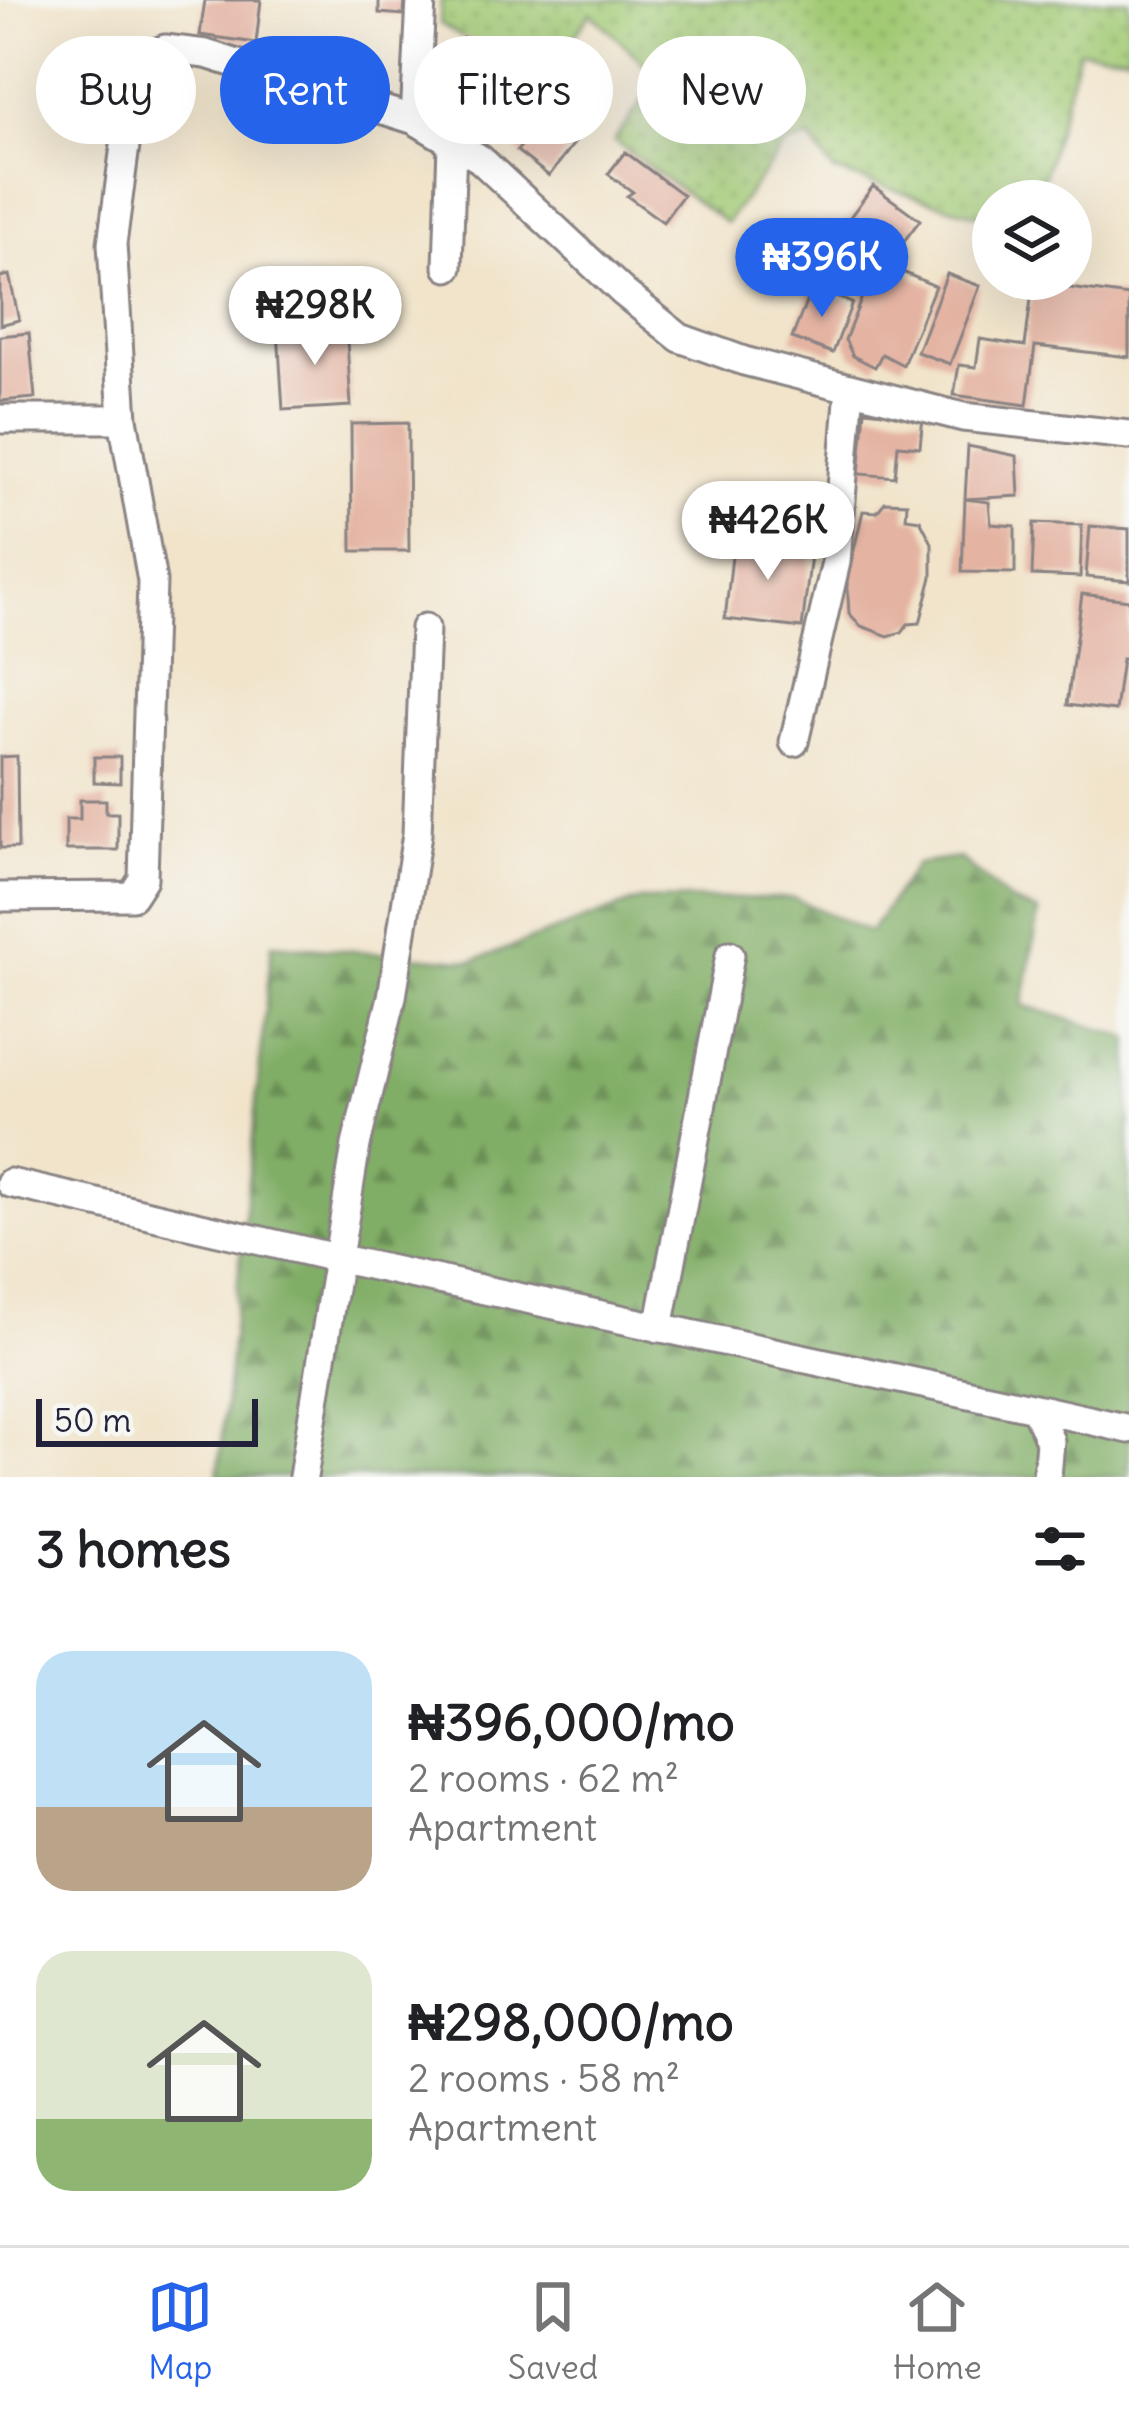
<!DOCTYPE html>
<meta charset="utf-8">
<style>
:root{--surface:#fff;--page:#f2f2f2;--text:#202124;--muted:#757577;--line:#e0e0e0;--accent:#2563eb}
body{margin:0;font-family:Delius,sans-serif;background:var(--page);color:var(--text);height:100vh;display:flex;flex-direction:column;font-size:45px;white-space:nowrap}
*{box-sizing:border-box;margin:0}
p{font-size:39px;color:var(--muted)}
.icon{flex:none;width:66px;height:66px;fill:none;stroke:currentColor;stroke-width:2;stroke-linecap:round;stroke-linejoin:round}
.map{position:relative;height:1477px;overflow:hidden}
.sheet{display:flex;flex-direction:column;background:var(--surface);flex:1}
.sheet>*{flex:none}
.top-card{position:absolute;left:36px;top:36px;width:1059px;height:108px;display:flex;gap:24px}
.fabs{position:absolute;left:972px;top:180px;display:grid;gap:24px}
.fabs a{display:grid;place-items:center;width:120px;height:120px;border-radius:50%;background:var(--surface);box-shadow:0 12px 48px #0002;font-size:60px}
.scale{position:absolute;left:36px;bottom:30px;width:222px;box-sizing:border-box;padding-left:12px;border:6px solid #22223b;border-top:0;font-size:33px;line-height:42px;white-space:nowrap;color:#22223b;-webkit-text-stroke:9px #f6f6f2;paint-order:stroke}
.price{position:absolute;translate:-50% -102px;padding:0 27px;border-radius:42px;background:#fff;color:#222;font-size:39px;line-height:78px;filter:drop-shadow(0 3px 6px #0008)}
.price::after{content:'';position:absolute;left:50%;top:72px;width:36px;height:27px;margin-left:-18px;background:inherit;clip-path:polygon(0 0,100% 0,50% 100%)}
.price.selected{background:var(--accent);color:#fff}
ul{padding:0;list-style:none}
li{display:flex;align-items:center;gap:36px;height:300px;padding:0 36px}
li span{display:grid;place-items:center;flex:none;width:336px;height:240px;border-radius:36px;color:#555}
li>.icon{margin-inline-start:auto}
span .icon{width:144px;height:144px;fill:#fffc;stroke-width:1}
li b{font-size:51px}
h2{display:flex;justify-content:space-between;align-items:center;height:144px;padding:0 36px;font-size:51px}
.tag{padding:0 42px;border-radius:54px;background:var(--surface);box-shadow:0 12px 48px #0002;font-size:42px;line-height:108px}
.tag.selected{background:var(--accent);color:#fff}
.tab-bar{display:flex;justify-content:space-around;align-items:center;height:168px;border-top:3px solid var(--line);background:var(--surface);font-size:33px;color:var(--muted)}
.tab-bar a{display:grid;justify-items:center;gap:6px}
.tab-bar .selected{color:var(--accent)}
.map>svg:first-child{display:block}
</style>
<div class="map">
<svg width="1129" height="1477" viewBox="0 0 1129 1477">
<defs>
<pattern id="grass-dots" width="8" height="8" patternUnits="userSpaceOnUse" patternTransform="scale(3)"><rect width="8" height="8" fill="#a2ca75"/><path d="M2 2h.1M6 6h.1" fill="none" stroke="#8bad66" stroke-width="1.8" stroke-linecap="round"/></pattern>
<pattern id="forest-firs" width="22" height="20" patternUnits="userSpaceOnUse" patternTransform="scale(3)"><rect width="22" height="20" fill="#81ae66"/><path d="M5 1l3.5 6h-7zM16 11l3.5 6h-7z" fill="#698d55"/></pattern>
</defs>
<rect width="100%" height="100%" fill="#f6f6f2"/>
<filter id="ink" filterUnits="userSpaceOnUse"><feTurbulence type="fractalNoise" baseFrequency=".00833" numOctaves="2"/><feDisplacementMap in="SourceGraphic" scale="24" xChannelSelector="R" yChannelSelector="G"/><feConvolveMatrix kernelMatrix="1 2 1 2 8 2 1 2 1" color-interpolation-filters="sRGB"/></filter>
<filter id="wash" filterUnits="userSpaceOnUse"><feTurbulence type="fractalNoise" baseFrequency=".004" numOctaves="4" result="noise"/><feDisplacementMap in="SourceGraphic" scale="48" xChannelSelector="R" yChannelSelector="G"/><feGaussianBlur stdDeviation="2.7" result="paint"/><feColorMatrix in="noise" values="0 0 0 0 0 0 0 0 0 0 0 0 0 0 0 0 0 1.4 0 .05"/><feComposite in="paint" operator="in"/></filter>
<g filter="url(#wash)">
<rect width="100%" height="100%" fill="#f1e4cb"/>
<path fill="url(#grass-dots)" stroke="#627658" stroke-width="3" d="M 441,0 L 1129,0 L 1129,55 L 1079,50 L 1037,201 L 993,201 L 993,220 L 833,171 L 810,139 L 785,145 L 726,223 L 614,141 L 659,78 L 591,13 L 541,82 L 440,24 Z"/>
<path fill="url(#forest-firs)" stroke="#526850" stroke-width="3" d="M 959,858 L 1011,902 L 1039,912 L 1023,1005 L 1129,1038 L 1129,1477 L 218,1477 L 272,944 L 473,961 L 640,900 L 793,898 L 870,932 L 916,864 Z"/>
<g id="blocks">
<path fill="#e4b3a2" d="M 205,0 L 261,0 L 256,43 L 200,35 Z
M 379,0 L 405,0 L 404,15 L 379,13 Z
M 463,37 L 492,47 L 480,66 L 456,59 Z
M 499,58 L 531,78 L 512,106 L 479,83 Z
M 557,99 L 589,124 L 549,176 L 517,151 Z
M 625,152 L 683,195 L 663,222 L 627,196 L 633,192 L 608,174 Z
M 873,186 L 920,220 L 876,278 L 830,244 Z
M 898,270 L 935,286 L 903,365 L 882,354 L 875,367 L 853,356 L 845,340 L 866,287 L 889,288 Z
M 947,274 L 980,286 L 950,364 L 917,352 Z
M 9,275 L 19,320 L 0,325 L 0,277 Z
M 1033,283 L 1129,296 L 1129,357 L 1035,346 L 1027,405 L 954,395 L 959,365 L 976,367 L 980,339 L 1025,346 Z
M 812,287 L 852,303 L 833,353 L 792,338 Z
M 346,326 L 351,406 L 283,410 L 278,331 Z
M 29,333 L 35,398 L 0,401 L 0,336 Z
M 865,410 L 923,416 L 920,447 L 898,445 L 895,477 L 859,474 Z
M 408,423 L 409,551 L 352,551 L 351,424 Z
M 968,446 L 1017,456 L 1019,496 L 965,499 Z
M 965,499 L 989,502 L 991,524 L 1015,526 L 1015,573 L 962,572 Z
M 885,502 L 907,503 L 906,518 L 920,520 L 932,543 L 932,577 L 920,623 L 908,624 L 902,632 L 888,636 L 861,626 L 849,613 L 847,581 L 863,511 L 877,512 Z
M 1034,523 L 1082,525 L 1080,577 L 1032,575 Z
M 1090,526 L 1129,529 L 1129,581 L 1086,577 Z
M 734,538 L 812,547 L 802,628 L 725,619 Z
M 1082,594 L 1129,600 L 1129,660 L 1122,659 L 1115,711 L 1067,705 Z
M 17,756 L 18,848 L 0,848 L 0,757 Z
M 94,757 L 120,757 L 120,783 L 94,782 Z
M 80,800 L 106,800 L 106,813 L 118,813 L 118,850 L 66,850 L 66,819 L 80,819 Z"/>
</g>
</g>
<g filter="url(#ink)">
<use href="#blocks" fill-opacity="0" stroke="#8a8383" stroke-width="3"/>
<g fill="none" stroke-linecap="round" stroke-linejoin="round">
<defs>
<path id="street" d="M 415,120 L 421,0
M 448,267 L 452,143
M 0,419 L 123,419
M 794,742 L 836,562 L 850,388
M 0,897 L 132,896 L 143,879 L 152,581 L 123,419 L 112,244 L 134,78 L 142,58 L 165,49 L 206,54 L 415,120 L 480,159 L 624,293 L 680,338 L 744,361 L 963,417 L 1129,435
M 10,1183 L 336,1258 L 1035,1408 L 1050,1441 L 1047,1477
M 659,1328 L 730,955
M 1035,1408 L 1129,1429
M 303,1477 L 356,1145 L 392,997 L 417,834 L 425,628"/>
</defs>
<use href="#street" stroke="#8a8383" stroke-width="33"/>
<use href="#street" stroke="#fff" stroke-width="27"/>
</g>
</g>
</svg>
<div class="fabs">
<a><svg class="icon" aria-label="layers" viewBox="0 0 24 24"><path d="M12 4l9 5-9 5-9-5zM3 14l9 5 9-5"/></svg></a>
</div>
<div class="scale">50 m</div>
<b class="price selected" style="left:822px;top:320px">₦396K</b>
<b class="price" style="left:315px;top:368px">₦298K</b>
<b class="price" style="left:768px;top:583px">₦426K</b>
<div class="top-card">
<a class="tag">Buy</a>
<a class="tag selected">Rent</a>
<a class="tag">Filters</a>
<a class="tag">New</a>
</div>
</div>
<section class="sheet">
<h2>3 homes<svg class="icon" aria-label="filters" viewBox="0 0 24 24"><path d="M4 7h16M4 17h16"/><circle cx="9" cy="7" r="2"/><circle cx="15" cy="17" r="2"/></svg></h2>
<ul>
<li><span style="background:linear-gradient(#bfe0f5 65%,#b9a48a 0)"><svg class="icon" aria-label="home" viewBox="0 0 24 24"><path d="M3 11l9-7 9 7M6 9v11h12V9"/></svg></span><div><b>₦396,000/mo</b><p>2 rooms · 62 m²</p><p>Apartment</p></div></li>
<li><span style="background:linear-gradient(#dfe7d0 70%,#8fb573 0)"><svg class="icon" aria-label="home" viewBox="0 0 24 24"><path d="M3 11l9-7 9 7M6 9v11h12V9"/></svg></span><div><b>₦298,000/mo</b><p>2 rooms · 58 m²</p><p>Apartment</p></div></li>
</ul>
</section>
<nav class="tab-bar">
<a class="selected"><svg class="icon" aria-label="map" viewBox="0 0 24 24"><path d="M3 6l6-2 6 2 6-2v14l-6 2-6-2-6 2zM9 4v14M15 6v14"/></svg>Map</a>
<a><svg class="icon" aria-label="saved" viewBox="0 0 24 24"><path d="M7 4h10v16l-5-4-5 4z"/></svg>Saved</a>
<a><svg class="icon" aria-label="home" viewBox="0 0 24 24"><path d="M3 11l9-7 9 7M6 9v11h12V9"/></svg>Home</a>
</nav>
